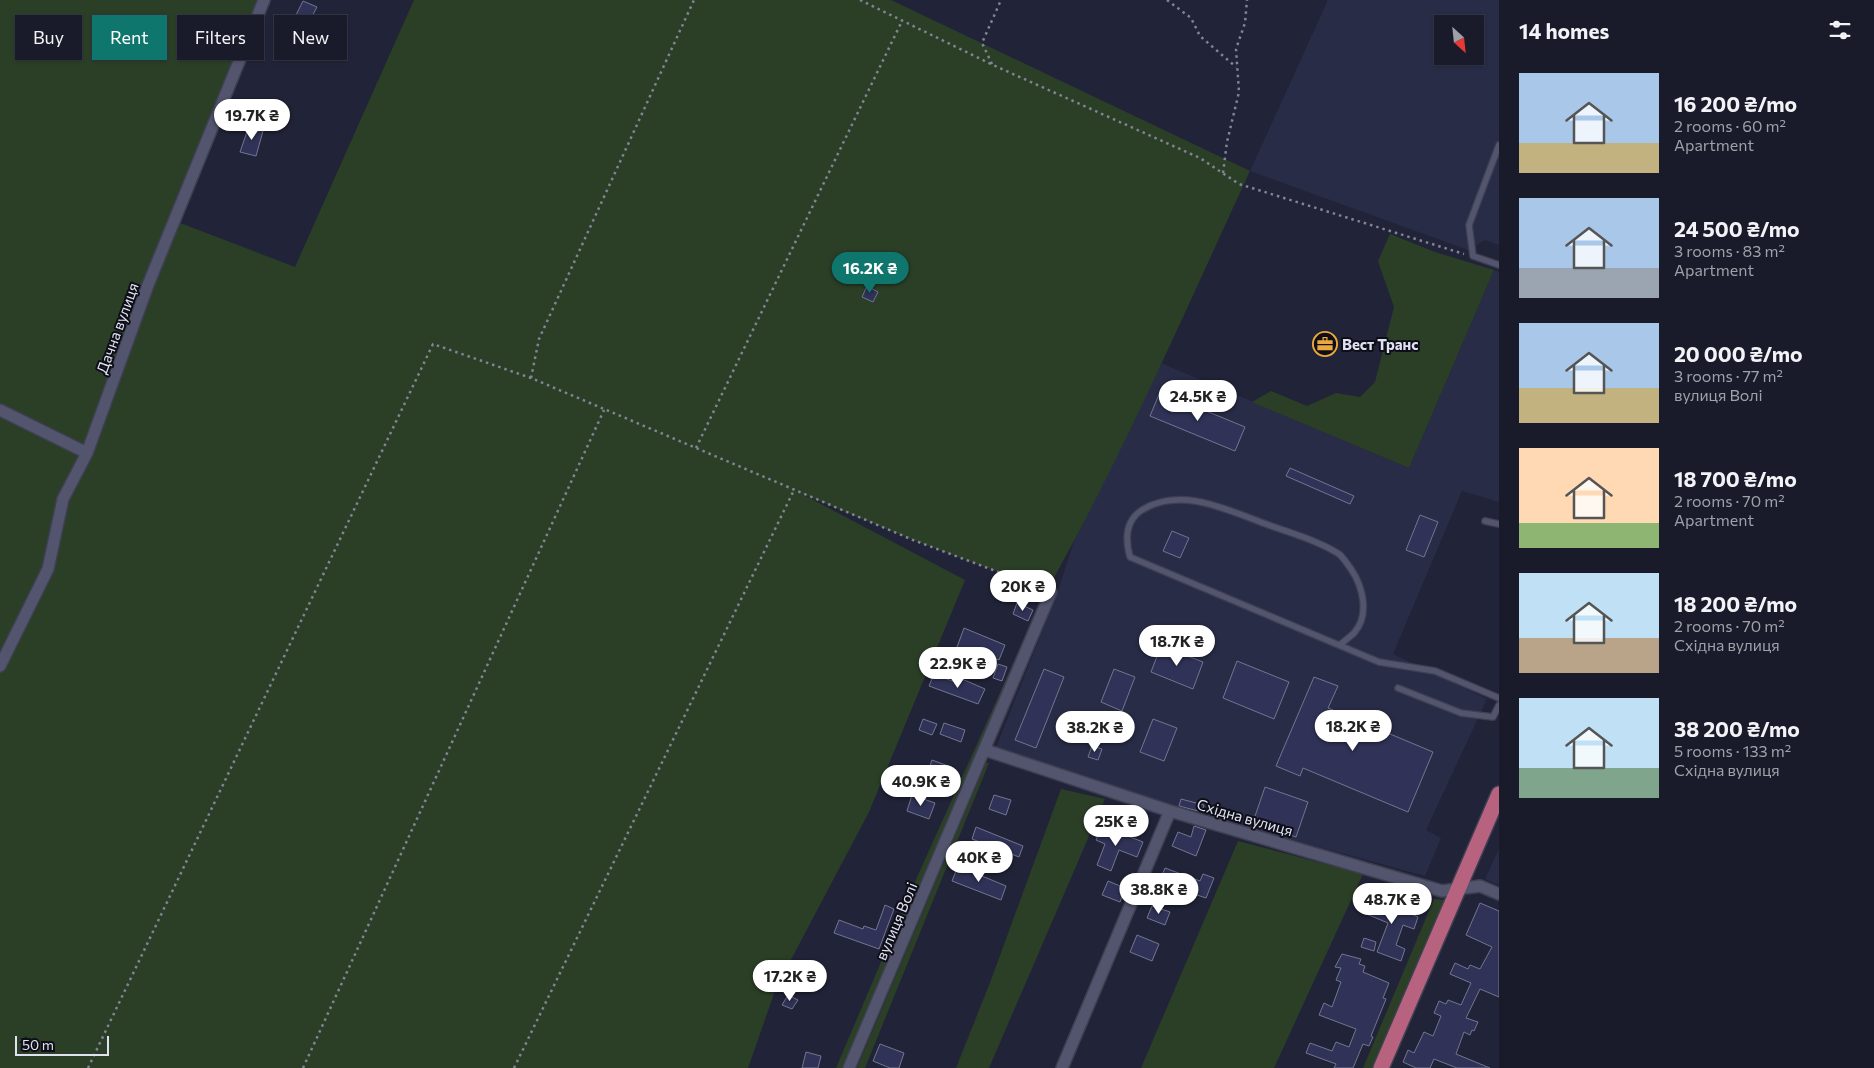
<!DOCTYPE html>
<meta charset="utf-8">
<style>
:root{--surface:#191a2a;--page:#262736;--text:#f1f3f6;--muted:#9fa1a8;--line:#373847;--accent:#0f766e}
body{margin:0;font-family:Commissioner,sans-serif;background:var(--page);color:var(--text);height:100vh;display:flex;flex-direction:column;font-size:19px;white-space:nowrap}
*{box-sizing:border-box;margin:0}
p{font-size:16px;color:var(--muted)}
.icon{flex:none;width:28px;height:28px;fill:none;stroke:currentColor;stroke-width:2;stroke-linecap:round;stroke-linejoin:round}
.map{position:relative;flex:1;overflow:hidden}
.panel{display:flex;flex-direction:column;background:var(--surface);width:375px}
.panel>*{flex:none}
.top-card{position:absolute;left:15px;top:15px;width:475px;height:45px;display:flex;gap:10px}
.needle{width:32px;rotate:153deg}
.fabs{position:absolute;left:1434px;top:15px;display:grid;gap:10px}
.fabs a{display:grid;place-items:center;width:50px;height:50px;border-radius:0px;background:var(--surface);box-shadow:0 1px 4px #0004,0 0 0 1px var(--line);font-size:25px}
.scale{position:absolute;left:15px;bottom:12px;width:94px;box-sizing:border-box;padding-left:5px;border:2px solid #e0e2f1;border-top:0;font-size:14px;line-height:18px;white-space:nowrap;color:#e0e2f1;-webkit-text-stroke:4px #0d0e17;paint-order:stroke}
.price{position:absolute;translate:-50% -42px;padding:0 11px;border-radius:18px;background:#fff;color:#222;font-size:16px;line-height:32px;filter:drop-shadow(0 1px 2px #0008)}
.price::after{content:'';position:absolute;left:50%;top:30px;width:15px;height:11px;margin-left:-8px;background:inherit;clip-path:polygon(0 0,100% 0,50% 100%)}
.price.on{background:var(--accent);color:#fff}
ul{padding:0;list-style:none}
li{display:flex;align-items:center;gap:15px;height:125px;padding:0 20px}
li span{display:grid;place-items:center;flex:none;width:140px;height:100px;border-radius:0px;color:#555}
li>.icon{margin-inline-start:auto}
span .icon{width:60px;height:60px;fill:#fffc;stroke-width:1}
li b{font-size:21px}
h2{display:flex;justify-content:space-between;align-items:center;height:60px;padding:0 20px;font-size:21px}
.pill{padding:0 18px;border-radius:0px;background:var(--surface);box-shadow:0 1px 4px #0004,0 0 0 1px var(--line);font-size:18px;line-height:45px}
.pill.on{background:var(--accent);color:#fff}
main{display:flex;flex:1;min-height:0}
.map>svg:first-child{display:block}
</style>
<main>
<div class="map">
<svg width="1499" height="1068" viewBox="0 0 1499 1068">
<rect width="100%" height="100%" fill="#212338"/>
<path fill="#292c47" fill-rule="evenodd" d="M 1328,0 L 1499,0 L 1499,245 L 1485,240 L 1468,250 L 1250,171 ZM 1442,24 L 1475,24 L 1475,56 L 1442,56 Z
M 1494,270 L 1499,272 L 1499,502 L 1462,491 L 1393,654 L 1487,699 L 1426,830 L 1441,838 L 1425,876 L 1184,810 L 995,750 L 1057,594 L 1074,541 L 1161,363 L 1409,468 Z
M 1499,849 L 1499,885 L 1485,879 Z"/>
<path fill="#2b3f27" d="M 0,0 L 264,0 L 175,221 L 295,267 L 414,0 L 891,0 L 1250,171 C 1185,311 1123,455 1047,590 L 913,540 L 802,494 L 965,580 L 869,812 L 776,988 L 748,1068 L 0,1068 Z
M 1390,234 L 1435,252 L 1494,270 L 1409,468 L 1252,402 L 1271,391 L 1307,406 L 1336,393 L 1360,397 L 1375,382 L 1394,307 L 1378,261 Z
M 1038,608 L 1040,610 L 845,1068 L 836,1068 L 918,875 Z
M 986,763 L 989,763 L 865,1068 L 857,1068 Z
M 1061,789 L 1105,799 L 989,1068 L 956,1068 L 991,980 Z
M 1238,841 L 1363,874 L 1274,1068 L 1141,1068 Z
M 1434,899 L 1446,900 L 1374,1068 L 1363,1068 Z"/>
<path fill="#303357" stroke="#72768f" d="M 303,1 L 317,7 L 302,35 L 289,29 Z
M 249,126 L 263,131 L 256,156 L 240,152 Z
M 867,286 L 878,292 L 873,302 L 862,297 Z
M 1160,392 L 1245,427 L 1235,451 L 1150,416 Z
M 1290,468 L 1354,496 L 1350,504 L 1286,476 Z
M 1420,515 L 1438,522 L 1424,557 L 1406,550 Z
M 1172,531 L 1189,538 L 1180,558 L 1163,551 Z
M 1017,603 L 1033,610 L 1028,621 L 1013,614 Z
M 964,628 L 1005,645 L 999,660 L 968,649 L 968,651 L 957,647 Z
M 1161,646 L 1203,662 L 1193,689 L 1151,672 Z
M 1237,661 L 1289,682 L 1274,719 L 1223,698 Z
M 998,664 L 1007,667 L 1002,681 L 993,678 Z
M 1044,669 L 1064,677 L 1036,748 L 1015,740 Z
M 1114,669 L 1135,677 L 1122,711 L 1101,702 Z
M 934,674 L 960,684 L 962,679 L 985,689 L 978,704 L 929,686 Z
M 1314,677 L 1338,686 L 1328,708 L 1433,752 L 1408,812 L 1303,768 L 1300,776 L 1276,766 Z
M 923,719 L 937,724 L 932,735 L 919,730 Z
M 1153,719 L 1177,728 L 1164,761 L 1140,752 Z
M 944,723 L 965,730 L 961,742 L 940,734 Z
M 1092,746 L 1102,749 L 1098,760 L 1088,757 Z
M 932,760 L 951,767 L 946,781 L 927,774 Z
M 1265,787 L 1308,802 L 1296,837 L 1253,822 Z
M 912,795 L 935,803 L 929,819 L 907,811 Z
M 994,795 L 1011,800 L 1006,815 L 989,809 Z
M 1181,799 L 1204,805 L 1202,812 L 1179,806 Z
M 1102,826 L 1143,842 L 1137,857 L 1119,850 L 1111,871 L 1097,865 L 1105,844 L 1096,840 Z
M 1194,826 L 1206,830 L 1196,856 L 1172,846 L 1178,832 L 1191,837 Z
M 976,827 L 1023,846 L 1019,857 L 972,839 Z
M 958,866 L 1006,886 L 1001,900 L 952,881 Z
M 1165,868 L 1200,881 L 1203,874 L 1214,878 L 1206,898 L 1159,882 Z
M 1108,881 L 1125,888 L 1120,902 L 1102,895 Z
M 1387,894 L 1399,897 L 1397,904 L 1410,910 L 1409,913 L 1418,917 L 1414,929 L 1403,925 L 1396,945 L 1405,949 L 1401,961 L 1377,952 L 1388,923 L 1364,913 L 1367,903 L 1382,909 Z
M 1480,903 L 1499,911 L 1499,997 L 1480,989 L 1466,1018 L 1478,1022 L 1474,1031 L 1472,1030 L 1470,1035 L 1464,1032 L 1456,1054 L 1490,1068 L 1457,1068 L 1434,1059 L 1430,1068 L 1416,1068 L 1403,1062 L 1408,1050 L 1414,1053 L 1424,1032 L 1433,1036 L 1441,1016 L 1434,1013 L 1439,1001 L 1446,1004 L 1448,1000 L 1461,1005 L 1471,983 L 1450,974 L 1455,963 L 1468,969 L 1470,965 L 1480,969 L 1492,947 L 1466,935 Z
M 885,905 L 894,909 L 879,949 L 834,933 L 839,920 L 863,929 L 864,926 L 876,930 Z
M 1152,906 L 1170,912 L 1165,925 L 1147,918 Z
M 1137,935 L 1159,944 L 1152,961 L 1130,952 Z
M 1364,938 L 1376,942 L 1374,951 L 1361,947 Z
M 1342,954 L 1361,959 L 1359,964 L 1365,966 L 1363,972 L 1389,983 L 1383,998 L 1386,999 L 1371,1036 L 1373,1037 L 1369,1046 L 1363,1044 L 1353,1068 L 1334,1068 L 1336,1064 L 1306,1053 L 1310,1043 L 1332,1051 L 1336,1042 L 1349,1047 L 1356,1029 L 1319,1015 L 1324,1003 L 1332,1007 L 1341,982 L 1336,980 L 1341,968 L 1335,967 Z
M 788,995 L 798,1000 L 792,1009 L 782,1005 Z
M 880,1044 L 904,1053 L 899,1068 L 890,1068 L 873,1061 Z
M 806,1052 L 821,1056 L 818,1068 L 802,1068 Z"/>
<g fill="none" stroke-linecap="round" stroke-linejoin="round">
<defs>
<path id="lane" d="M 1499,145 L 1469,225 L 1473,256 L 1499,265
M 1485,521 L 1499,524
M 1340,645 C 1344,641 1350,637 1354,633 C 1370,615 1363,587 1351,569 C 1347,564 1344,558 1339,554 C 1317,540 1290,533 1266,524 C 1227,510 1181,486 1142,510 C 1125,521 1125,539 1130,557 L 1379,662 L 1435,671 L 1499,698
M 1398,688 L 1461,713 L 1493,717 L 1499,705"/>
<path id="street" d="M 0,410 L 87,453
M 0,666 L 48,569 L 63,499 L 87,453 L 148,285 L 264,0
M 985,750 L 1170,811 L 1442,891 L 1480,886 L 1499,894
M 849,1068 L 1051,592
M 1062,1068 L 1170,811"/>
<path id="primary" d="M 1381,1068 L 1499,794"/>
</defs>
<use href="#lane" stroke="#3e3f51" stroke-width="8"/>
<use href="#street" stroke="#3e3f51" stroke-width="14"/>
<use href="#primary" stroke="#3e3f51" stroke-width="18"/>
<path stroke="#828495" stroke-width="2.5" stroke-dasharray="2.5 4" stroke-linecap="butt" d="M 860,0 L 993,65 L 1200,158 L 1239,184 L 1464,254
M 1167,0 L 1191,18 L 1200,36 L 1236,67
M 992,64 L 982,43 L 1001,0
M 1223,173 L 1227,142 L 1239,92 L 1236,49 L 1245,23 L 1247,0
M 531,378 L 539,339 L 694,0
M 696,448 L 902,21
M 88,1068 L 433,344 L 531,378 L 913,540 L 1041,588
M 303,1068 L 604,410
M 514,1068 L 794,490"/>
<use href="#lane" stroke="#52556d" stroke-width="5.5"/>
<use href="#street" stroke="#52556d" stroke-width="11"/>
<use href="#primary" stroke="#b76380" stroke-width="15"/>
</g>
<defs>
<symbol id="office-ring" viewBox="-11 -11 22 22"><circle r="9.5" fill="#0d0e17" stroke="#eda83b" stroke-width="1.5"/><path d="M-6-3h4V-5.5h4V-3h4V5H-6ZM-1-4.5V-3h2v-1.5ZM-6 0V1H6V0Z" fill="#eda83b"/></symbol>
</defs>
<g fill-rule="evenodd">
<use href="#office-ring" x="1311" y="330" width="28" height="28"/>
</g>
<g text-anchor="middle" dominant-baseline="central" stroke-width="4" stroke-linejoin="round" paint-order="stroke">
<g font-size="15" fill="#e0e2f1" stroke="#0d0e17">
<text transform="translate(117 328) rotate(-70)">Дачна вулиця</text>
<text transform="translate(1245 817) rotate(16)">Східна вулиця</text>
<text transform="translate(896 921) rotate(-67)">вулиця Волі</text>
</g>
<g font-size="15" font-weight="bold" fill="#e0e2f1" stroke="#0d0e17" text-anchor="start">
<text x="1342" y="344">Вест Транс</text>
</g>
</g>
</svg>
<div class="fabs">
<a><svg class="needle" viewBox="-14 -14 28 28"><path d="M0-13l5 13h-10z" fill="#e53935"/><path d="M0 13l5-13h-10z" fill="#9fa1a8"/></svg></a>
</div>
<div class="scale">50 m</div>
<b class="price" style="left:252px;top:141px">19.7K ₴</b>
<b class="price on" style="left:870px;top:294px">16.2K ₴</b>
<b class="price" style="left:1198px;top:422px">24.5K ₴</b>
<b class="price" style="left:1023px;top:612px">20K ₴</b>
<b class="price" style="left:1177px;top:667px">18.7K ₴</b>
<b class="price" style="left:958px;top:689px">22.9K ₴</b>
<b class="price" style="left:1353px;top:752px">18.2K ₴</b>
<b class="price" style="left:1095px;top:753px">38.2K ₴</b>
<b class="price" style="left:921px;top:807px">40.9K ₴</b>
<b class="price" style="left:1116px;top:847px">25K ₴</b>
<b class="price" style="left:979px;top:883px">40K ₴</b>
<b class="price" style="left:1159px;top:915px">38.8K ₴</b>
<b class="price" style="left:1392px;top:925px">48.7K ₴</b>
<b class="price" style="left:790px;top:1002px">17.2K ₴</b>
<div class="top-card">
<a class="pill">Buy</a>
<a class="pill on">Rent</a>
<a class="pill">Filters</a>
<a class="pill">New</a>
</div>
</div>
<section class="panel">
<h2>14 homes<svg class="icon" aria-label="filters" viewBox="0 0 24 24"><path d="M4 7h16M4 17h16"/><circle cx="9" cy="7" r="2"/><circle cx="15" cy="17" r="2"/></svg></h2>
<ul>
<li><span style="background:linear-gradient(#a9c7e8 70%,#c2b280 0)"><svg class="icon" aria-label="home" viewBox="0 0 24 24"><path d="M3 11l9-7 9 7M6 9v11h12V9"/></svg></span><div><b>16 200 ₴/mo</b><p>2 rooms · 60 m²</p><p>Apartment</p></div></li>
<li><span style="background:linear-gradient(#a9c7e8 70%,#9aa5b1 0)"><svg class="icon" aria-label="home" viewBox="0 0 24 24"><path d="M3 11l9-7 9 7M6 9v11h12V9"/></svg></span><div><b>24 500 ₴/mo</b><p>3 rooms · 83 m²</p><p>Apartment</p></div></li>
<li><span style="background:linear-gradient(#a9c7e8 65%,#c2b280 0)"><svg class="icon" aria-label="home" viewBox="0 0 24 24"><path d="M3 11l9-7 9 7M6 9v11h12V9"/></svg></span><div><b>20 000 ₴/mo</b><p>3 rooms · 77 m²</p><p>вулиця Волі</p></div></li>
<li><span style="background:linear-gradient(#ffd9b3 75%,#8fb573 0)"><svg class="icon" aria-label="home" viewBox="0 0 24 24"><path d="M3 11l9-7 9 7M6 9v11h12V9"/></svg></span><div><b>18 700 ₴/mo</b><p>2 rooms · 70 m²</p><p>Apartment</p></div></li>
<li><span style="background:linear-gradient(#bfe0f5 65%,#b9a48a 0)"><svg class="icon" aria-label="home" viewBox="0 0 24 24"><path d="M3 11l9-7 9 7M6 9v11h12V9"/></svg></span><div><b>18 200 ₴/mo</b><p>2 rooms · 70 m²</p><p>Східна вулиця</p></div></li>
<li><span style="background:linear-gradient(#bfe0f5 70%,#7fa58c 0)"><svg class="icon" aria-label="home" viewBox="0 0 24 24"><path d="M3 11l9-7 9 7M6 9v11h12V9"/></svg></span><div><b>38 200 ₴/mo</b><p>5 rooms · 133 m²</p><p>Східна вулиця</p></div></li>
</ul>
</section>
</main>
